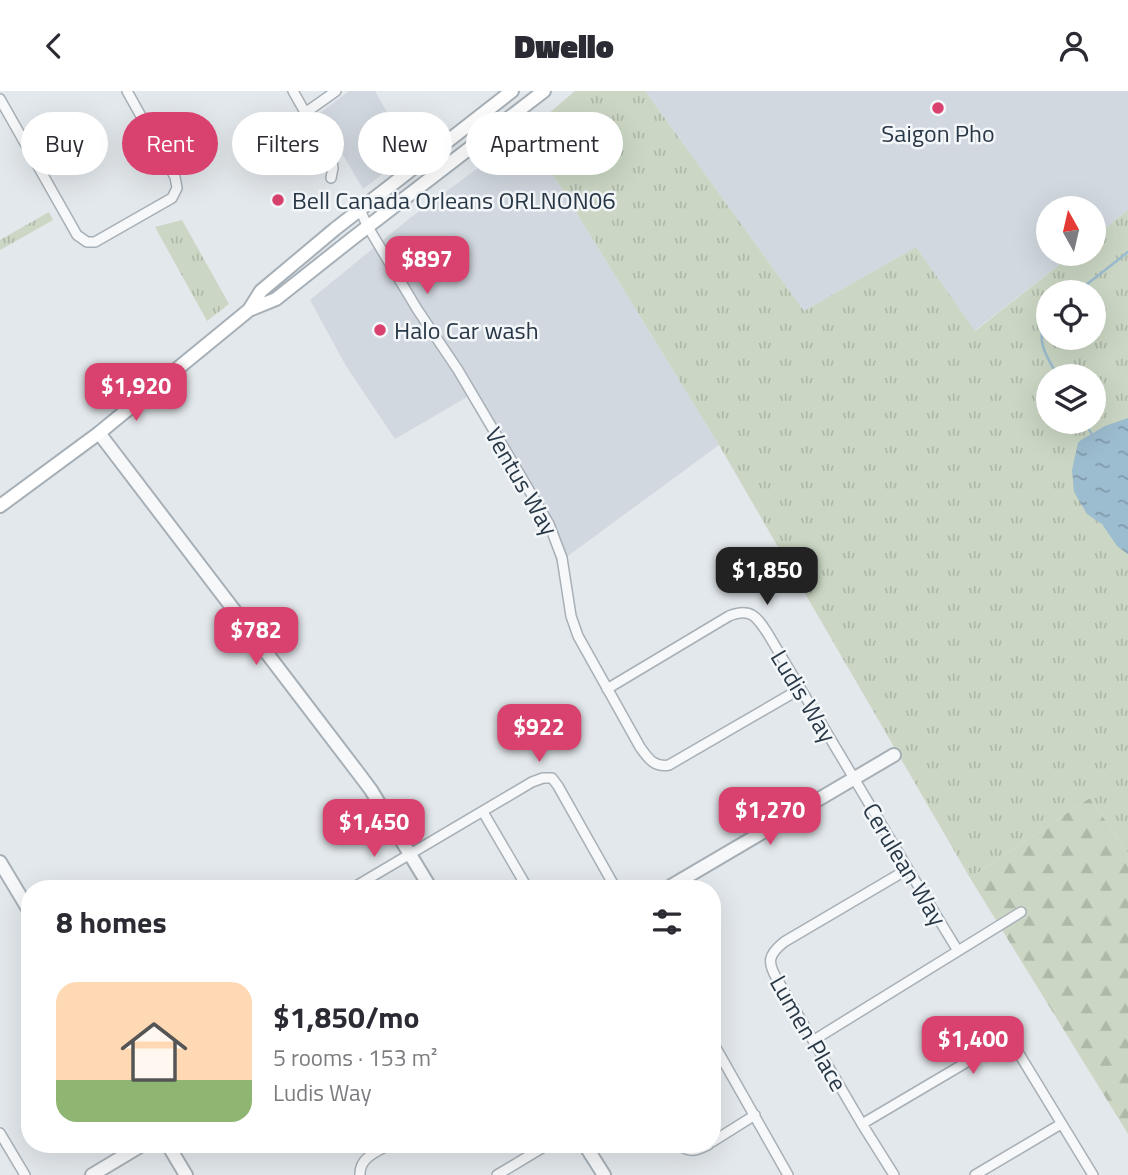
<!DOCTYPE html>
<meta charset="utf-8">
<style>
:root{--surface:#fff;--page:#f2f2f3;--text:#2b2b33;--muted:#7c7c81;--accent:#d9416e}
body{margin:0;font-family:"Titillium Web",sans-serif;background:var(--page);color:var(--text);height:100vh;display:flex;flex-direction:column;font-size:26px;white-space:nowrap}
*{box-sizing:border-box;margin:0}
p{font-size:23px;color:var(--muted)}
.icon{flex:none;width:38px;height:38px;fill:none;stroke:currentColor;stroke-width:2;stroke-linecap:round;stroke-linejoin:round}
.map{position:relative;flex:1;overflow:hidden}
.side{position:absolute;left:21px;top:789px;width:700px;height:273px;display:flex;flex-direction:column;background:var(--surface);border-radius:28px;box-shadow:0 7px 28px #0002}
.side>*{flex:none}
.guide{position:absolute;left:21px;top:21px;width:700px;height:63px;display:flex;gap:14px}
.needle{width:46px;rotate:352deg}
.controls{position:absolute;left:1036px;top:105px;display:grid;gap:14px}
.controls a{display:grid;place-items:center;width:70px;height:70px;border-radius:50%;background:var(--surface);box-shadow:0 7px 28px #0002;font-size:35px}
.price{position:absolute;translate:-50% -60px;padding:0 16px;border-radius:14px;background:var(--accent);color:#fff;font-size:23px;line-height:46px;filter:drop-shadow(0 2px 4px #0008)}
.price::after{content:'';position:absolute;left:50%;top:42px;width:21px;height:16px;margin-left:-10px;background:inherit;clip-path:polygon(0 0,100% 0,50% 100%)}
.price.selected{background:#222;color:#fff}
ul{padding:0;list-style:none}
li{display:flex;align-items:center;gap:21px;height:175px;padding:0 35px}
li span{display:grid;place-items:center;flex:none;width:196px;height:140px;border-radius:21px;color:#555}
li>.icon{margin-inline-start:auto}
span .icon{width:84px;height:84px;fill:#fffc;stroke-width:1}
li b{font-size:30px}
h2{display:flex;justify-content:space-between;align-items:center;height:84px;padding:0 35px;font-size:30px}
.chip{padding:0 24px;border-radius:32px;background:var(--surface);box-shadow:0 7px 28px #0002;font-size:24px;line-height:63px}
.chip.selected{background:var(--accent);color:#fff}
header{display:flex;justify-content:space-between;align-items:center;height:91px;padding:0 35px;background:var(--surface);font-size:32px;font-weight:800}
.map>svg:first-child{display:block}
</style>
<header><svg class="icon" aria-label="back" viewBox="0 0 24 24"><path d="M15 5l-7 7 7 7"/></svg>Dwello<svg class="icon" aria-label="person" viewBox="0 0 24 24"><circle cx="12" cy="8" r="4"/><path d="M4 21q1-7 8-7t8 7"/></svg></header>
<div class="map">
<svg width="1128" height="1084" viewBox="0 0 1128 1084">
<defs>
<pattern id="grass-tufts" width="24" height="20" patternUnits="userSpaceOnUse" patternTransform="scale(1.75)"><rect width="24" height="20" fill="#cbd7c4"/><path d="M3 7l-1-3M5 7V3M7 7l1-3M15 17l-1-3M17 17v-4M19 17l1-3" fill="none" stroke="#aeb9aa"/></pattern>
<pattern id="forest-firs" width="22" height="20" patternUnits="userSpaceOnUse" patternTransform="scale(1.75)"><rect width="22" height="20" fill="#cbd7c4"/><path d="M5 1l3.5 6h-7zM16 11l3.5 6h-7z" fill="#aeb9aa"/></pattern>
<pattern id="water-ripples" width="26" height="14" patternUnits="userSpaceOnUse" patternTransform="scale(1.75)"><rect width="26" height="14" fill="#9cbccf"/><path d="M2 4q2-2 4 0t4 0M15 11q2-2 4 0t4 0" fill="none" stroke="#7f9aaa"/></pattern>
</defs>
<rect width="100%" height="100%" fill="#e3e8ec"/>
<path fill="#d1d8df" d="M 349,0 L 375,0 L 410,62 L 363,98 L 319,23 Z
M 645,0 L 1128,0 L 1128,119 L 1094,146 L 1094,117 L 1048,117 L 1048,163 L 1073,163 L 974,240 L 916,156 L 804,220 Z
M 527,41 L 719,354 L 557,473 L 553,457 L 543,434 L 467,306 L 395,348 L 346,275 L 310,209 L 410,127 Z"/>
<path fill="url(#grass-tufts)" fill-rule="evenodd" d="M 575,0 L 645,0 L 804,220 L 916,156 L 975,240 L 1073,163 L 1094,163 L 1094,146 L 1128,119 L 1128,763 L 1090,707 L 970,787 L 719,354 L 527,41 ZM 1048,201 L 1094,201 L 1094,247 L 1048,247 ZM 1048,285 L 1094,285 L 1094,331 L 1048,331 Z
M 49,121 L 53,129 L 0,159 L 0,149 Z
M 182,129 L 229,213 L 207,230 L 155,136 Z"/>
<path fill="url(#forest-firs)" d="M 1090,707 L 1128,763 L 1128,1043 L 970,787 Z"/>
<path fill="url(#water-ripples)" d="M 1128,327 L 1128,463 L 1117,455 L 1102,433 L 1087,423 L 1074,401 L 1072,379 L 1078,352 L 1081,349 L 1105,335 Z"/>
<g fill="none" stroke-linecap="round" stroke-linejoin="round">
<path stroke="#9cbccf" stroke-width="2.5" d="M 1077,201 L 1128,161
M 1048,228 C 1033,247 1048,268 1058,285
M 1085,331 L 1091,342"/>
<defs>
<path id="minor" d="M 293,0 L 332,69 L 333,77 L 331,87
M 0,8 L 77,144 L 87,151 L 95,151 L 172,107 L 177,97 L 175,86 L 127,0
M 305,22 L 336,0
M 360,119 L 368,136 L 417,218 L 458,279 L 549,433 L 562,467 L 571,525 L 578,545 L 640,656 C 648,667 654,677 669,674 L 800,598
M 607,598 L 729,525 C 751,516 757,526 768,543 L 908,778 L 958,860
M 483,721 L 528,798
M 351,798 L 532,691 L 543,687 L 552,687 L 558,695 L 616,798
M 814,949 L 1021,821
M 712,950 L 788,1084
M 862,1033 L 989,958 L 1007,952 L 1018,961 L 1093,1084
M 0,1042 L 25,1084
M 712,1051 L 755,1024
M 679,1054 C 690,1062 696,1060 708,1054
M 360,1084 C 359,1067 376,1061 389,1054
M 497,1084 L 547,1054
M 894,1084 L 862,1033 L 777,888 C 767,871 768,864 784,851 L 908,778
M 975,1084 L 1061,1033"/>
<path id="tertiary" d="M 99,342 L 359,683 L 371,699 L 431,798
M 0,771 L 30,821
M 666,798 L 894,664
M 168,1054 L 186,1084
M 585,1054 L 604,1084
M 92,1084 L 142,1054"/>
<path id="secondary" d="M 249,219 L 276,208 L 353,147 L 544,0
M 0,415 L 99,342 L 249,219 L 261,200 L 335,138 L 512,0"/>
</defs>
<use href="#minor" stroke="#a7b0b7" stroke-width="12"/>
<use href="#tertiary" stroke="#a7b0b7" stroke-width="16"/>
<use href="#secondary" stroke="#a7b0b7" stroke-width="16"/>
<use href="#minor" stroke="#f7f8fa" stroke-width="9"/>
<use href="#tertiary" stroke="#f7f8fa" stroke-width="12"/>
<use href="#secondary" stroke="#fff" stroke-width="12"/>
</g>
<g fill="#d9416e" stroke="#f4f7f9" stroke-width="2.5">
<circle cx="938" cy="17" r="7"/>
<circle cx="278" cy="109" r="7"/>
<circle cx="380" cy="239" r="7"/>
</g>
<g text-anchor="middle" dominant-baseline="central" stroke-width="5" stroke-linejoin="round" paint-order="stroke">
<g font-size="24" fill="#293847" stroke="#f4f7f9" text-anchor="start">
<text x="938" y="42" text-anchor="middle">Saigon Pho</text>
<text x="292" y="109">Bell Canada Orleans ORLNON06</text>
<text x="394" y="239">Halo Car wash</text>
</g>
<g font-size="24" fill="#293847" stroke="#f4f7f9">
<text transform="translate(522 390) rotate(60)">Ventus Way</text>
<text transform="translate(804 605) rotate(59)">Ludis Way</text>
<text transform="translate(905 773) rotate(59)">Cerulean Way</text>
<text transform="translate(809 942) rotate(60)">Lumen Place</text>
</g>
</g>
</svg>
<div class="controls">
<a><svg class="needle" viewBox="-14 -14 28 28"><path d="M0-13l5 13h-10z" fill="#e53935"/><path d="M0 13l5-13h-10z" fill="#7c7c81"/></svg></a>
<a><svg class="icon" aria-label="locate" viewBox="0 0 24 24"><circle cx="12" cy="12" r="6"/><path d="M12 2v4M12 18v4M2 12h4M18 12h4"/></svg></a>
<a><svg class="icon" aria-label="layers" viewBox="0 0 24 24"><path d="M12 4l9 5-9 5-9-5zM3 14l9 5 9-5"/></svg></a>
</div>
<b class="price" style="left:427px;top:205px">$897</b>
<b class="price" style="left:136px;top:332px">$1,920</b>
<b class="price selected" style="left:767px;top:516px">$1,850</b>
<b class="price" style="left:256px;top:576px">$782</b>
<b class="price" style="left:539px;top:673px">$922</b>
<b class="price" style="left:770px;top:756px">$1,270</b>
<b class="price" style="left:374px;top:768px">$1,450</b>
<b class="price" style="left:973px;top:985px">$1,400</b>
<div class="guide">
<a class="chip">Buy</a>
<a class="chip selected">Rent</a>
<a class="chip">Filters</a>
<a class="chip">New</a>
<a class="chip">Apartment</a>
</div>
<section class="side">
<h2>8 homes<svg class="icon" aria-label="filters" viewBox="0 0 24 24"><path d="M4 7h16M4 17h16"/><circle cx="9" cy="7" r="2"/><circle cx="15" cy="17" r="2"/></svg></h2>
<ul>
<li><span style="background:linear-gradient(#ffd9b3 70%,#8fb573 0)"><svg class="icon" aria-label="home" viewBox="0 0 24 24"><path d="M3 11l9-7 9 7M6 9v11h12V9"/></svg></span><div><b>$1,850/mo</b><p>5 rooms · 153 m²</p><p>Ludis Way</p></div></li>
</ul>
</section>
</div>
